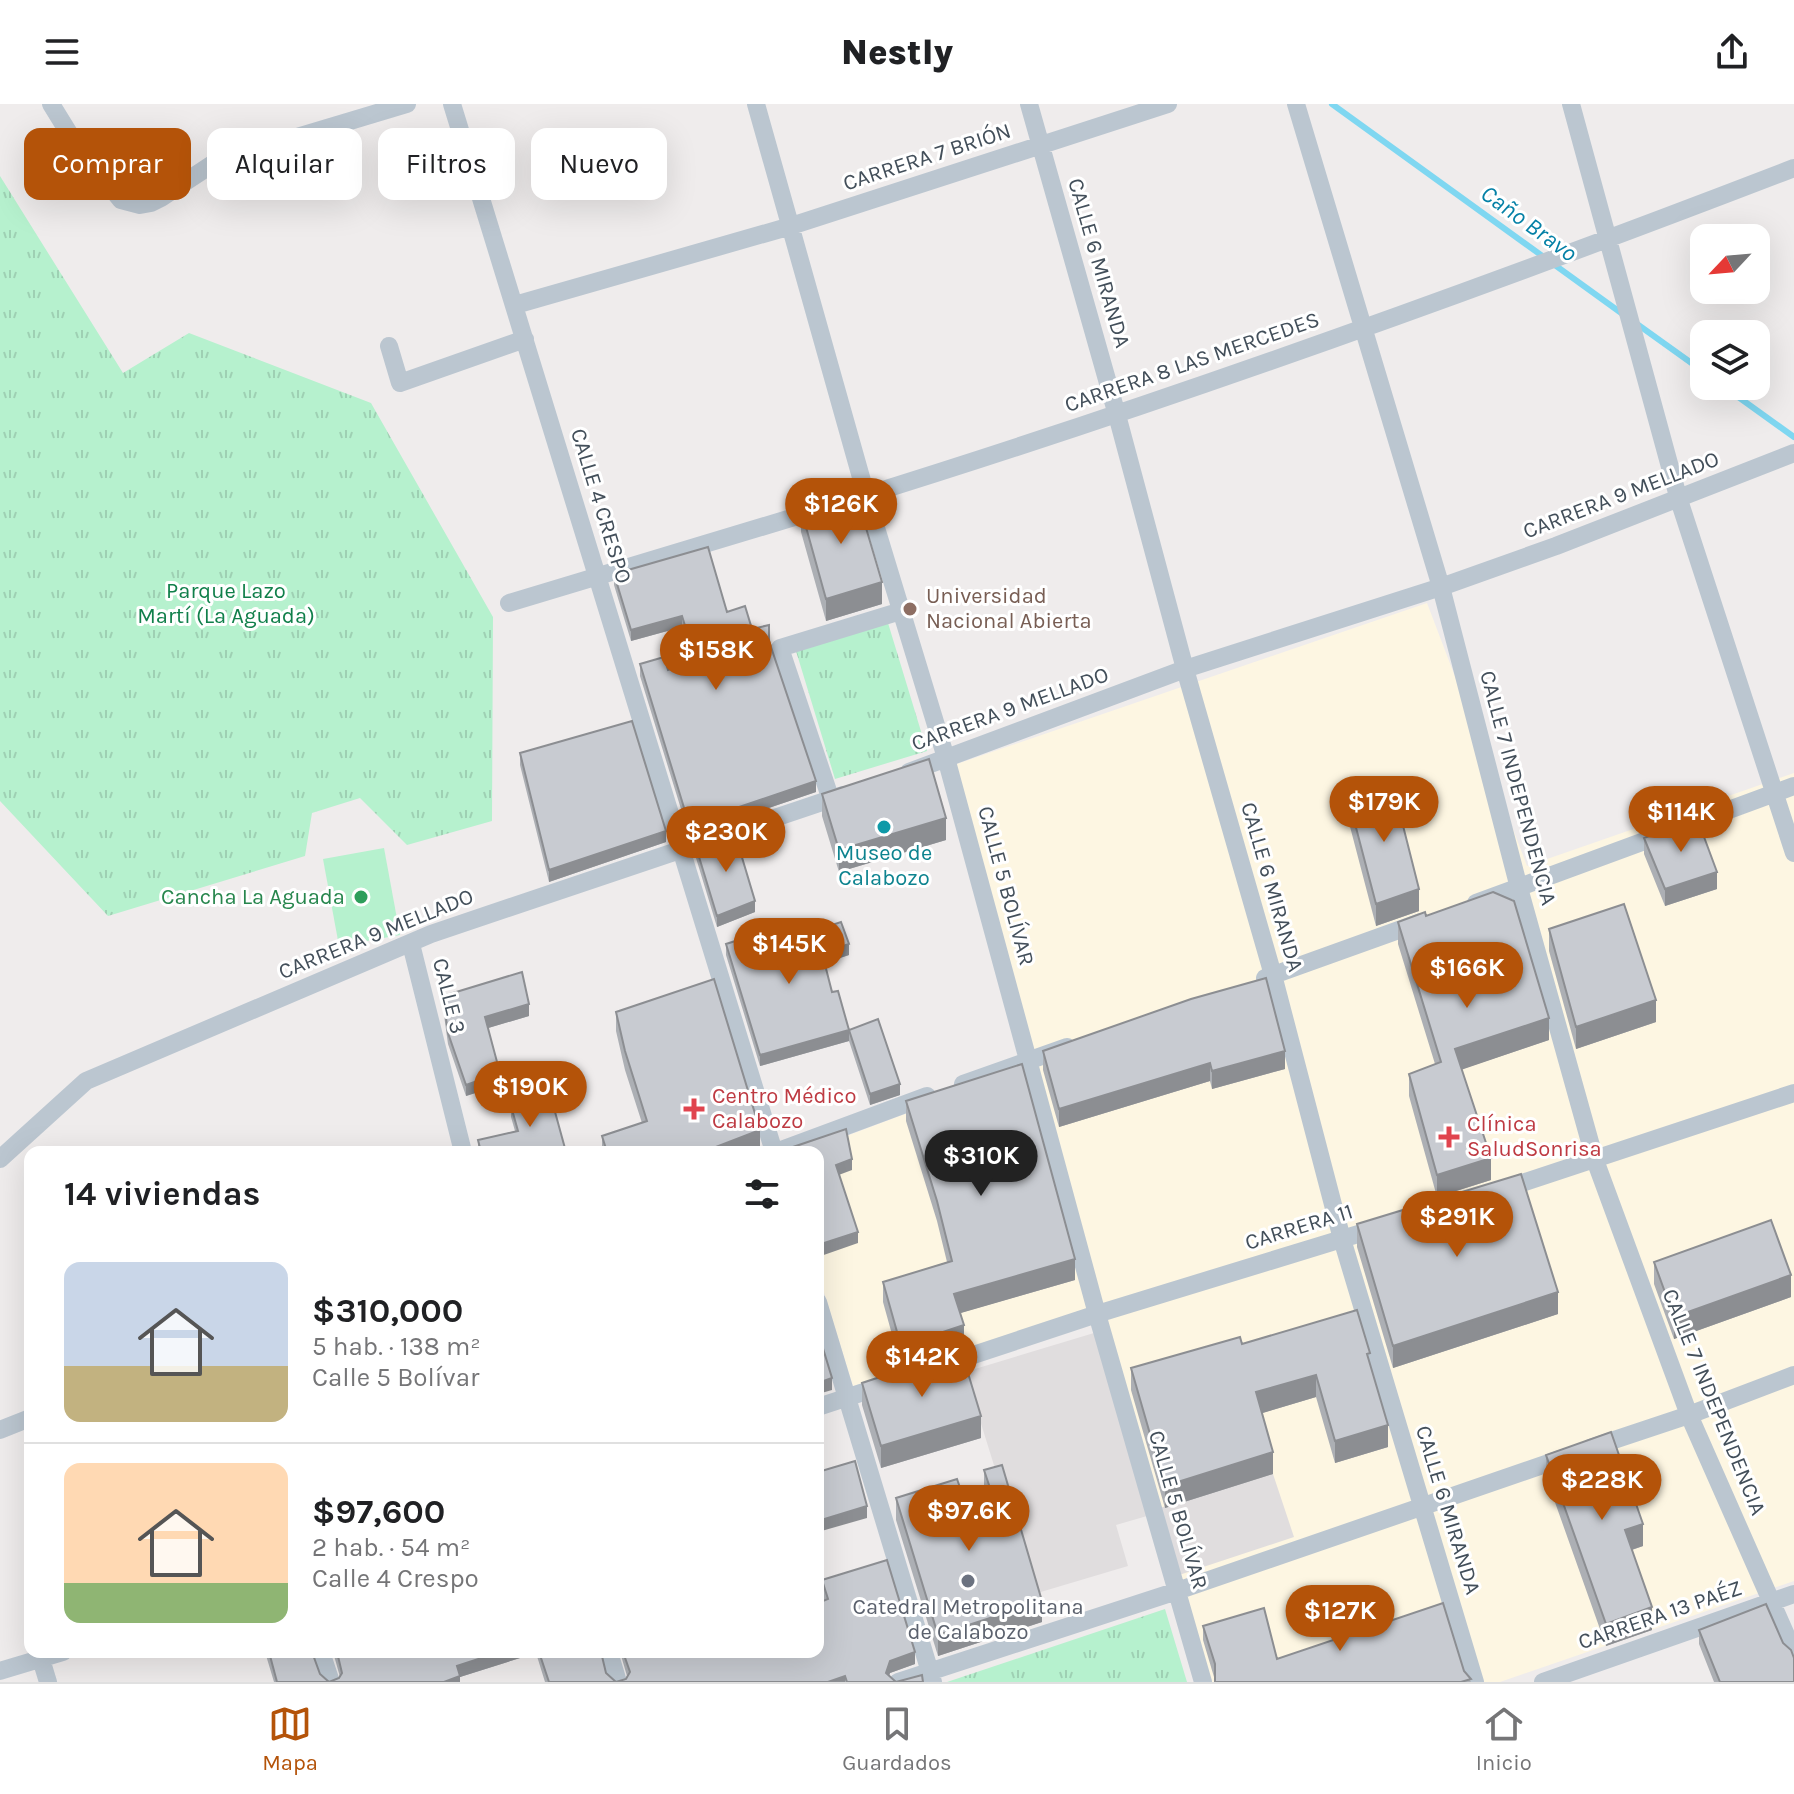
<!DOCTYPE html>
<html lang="es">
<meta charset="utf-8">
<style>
:root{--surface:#fff;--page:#f2f2f2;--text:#202124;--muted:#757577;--line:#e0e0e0;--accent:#b45309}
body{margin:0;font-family:Karla,sans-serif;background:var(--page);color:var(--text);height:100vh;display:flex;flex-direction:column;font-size:30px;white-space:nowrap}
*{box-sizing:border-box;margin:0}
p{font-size:26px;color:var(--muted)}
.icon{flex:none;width:44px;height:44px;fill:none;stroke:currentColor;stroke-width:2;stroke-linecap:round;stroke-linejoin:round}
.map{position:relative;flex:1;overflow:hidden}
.details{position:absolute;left:24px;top:1042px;width:800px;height:512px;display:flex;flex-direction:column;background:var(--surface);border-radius:16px;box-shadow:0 8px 32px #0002}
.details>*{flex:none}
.hud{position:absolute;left:24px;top:24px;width:800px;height:72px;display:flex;gap:16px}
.needle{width:52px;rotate:244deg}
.buttons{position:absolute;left:1690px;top:120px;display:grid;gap:16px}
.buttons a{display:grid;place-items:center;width:80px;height:80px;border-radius:16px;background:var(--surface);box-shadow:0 8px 32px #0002;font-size:40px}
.price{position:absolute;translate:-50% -68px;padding:0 18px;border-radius:28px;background:var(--accent);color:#fff;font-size:26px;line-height:52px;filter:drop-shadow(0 2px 4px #0008)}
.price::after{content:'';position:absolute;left:50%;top:48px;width:24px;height:18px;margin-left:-12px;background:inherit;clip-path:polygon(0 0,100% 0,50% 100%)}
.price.selected{background:#222;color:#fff}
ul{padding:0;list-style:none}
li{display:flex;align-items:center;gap:24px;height:200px;padding:0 40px}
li+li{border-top:2px solid var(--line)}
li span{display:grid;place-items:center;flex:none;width:224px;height:160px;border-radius:16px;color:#555}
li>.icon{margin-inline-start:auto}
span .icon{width:96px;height:96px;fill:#fffc;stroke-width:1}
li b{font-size:34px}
h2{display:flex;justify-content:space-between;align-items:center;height:96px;padding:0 40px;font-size:34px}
.tag{padding:0 28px;border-radius:16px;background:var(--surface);box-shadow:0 8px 32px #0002;font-size:28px;line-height:72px}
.tag.selected{background:var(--accent);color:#fff}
header{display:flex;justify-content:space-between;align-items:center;height:104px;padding:0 40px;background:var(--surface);font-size:36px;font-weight:800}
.tabs{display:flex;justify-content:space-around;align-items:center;height:112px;border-top:2px solid var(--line);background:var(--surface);font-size:22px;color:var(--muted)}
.tabs a{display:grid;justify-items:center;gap:4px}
.tabs .selected{color:var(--accent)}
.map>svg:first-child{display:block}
</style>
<header><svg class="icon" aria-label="menu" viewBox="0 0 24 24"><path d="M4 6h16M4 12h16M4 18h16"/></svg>Nestly<svg class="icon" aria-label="share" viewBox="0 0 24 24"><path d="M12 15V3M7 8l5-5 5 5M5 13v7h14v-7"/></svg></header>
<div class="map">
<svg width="1794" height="1578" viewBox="0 0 1794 1578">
<defs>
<pattern id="park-tufts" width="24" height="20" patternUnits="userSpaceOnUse" patternTransform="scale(2)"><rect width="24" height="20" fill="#b6f1ce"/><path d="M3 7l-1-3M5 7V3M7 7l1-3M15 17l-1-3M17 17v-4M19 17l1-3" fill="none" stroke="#9ed0b3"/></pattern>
</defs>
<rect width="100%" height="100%" fill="#efecec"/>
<path fill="#fdf6e2" d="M 1427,499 L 1527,762 L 1794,669 L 1794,1477 L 1500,1578 L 1212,1578 L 1103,1212 L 853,1282 L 818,1169 L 818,1048 L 804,1048 L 1038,960 L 954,661 Z"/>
<path fill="#e0ddde" d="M 1094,1229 L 1147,1412 L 1116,1421 L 1128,1462 L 1034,1490 L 965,1268 Z
M 1273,1370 L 1294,1433 L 1173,1473 L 1153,1406 Z"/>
<path fill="#b6f1ce" d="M 384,744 L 400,831 L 339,842 L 323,755 Z"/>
<path fill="url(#park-tufts)" d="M 0,72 L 123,269 L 189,229 L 371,299 L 493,513 L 492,717 L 407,741 L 360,694 L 312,709 L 305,752 L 108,812 L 0,697 Z
M 888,519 L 927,647 L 835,675 L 796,547 Z
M 1165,1505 L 1187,1578 L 947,1578 Z"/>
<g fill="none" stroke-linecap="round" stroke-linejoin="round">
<path stroke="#7fd7f1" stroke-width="6" d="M 1332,0 L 1624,211
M 1637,220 L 1704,268
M 1723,282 L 1794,333"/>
<path stroke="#bbc6d0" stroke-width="18" d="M 51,0 L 75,39 L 121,96 L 140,101 L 151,99 L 161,94 L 217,57 L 407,0
M 452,0 L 774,1048
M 756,0 L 866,391 L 946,654 L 1097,1210 L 1203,1578
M 1029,0 L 1117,311 L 1185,565 L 1273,871 L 1342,1135 L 1475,1578
M 1296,0 L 1441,483 L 1519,784 L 1595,1056 L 1689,1311 L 1794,1549
M 1571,0 L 1679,396 L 1794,749
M 515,201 L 791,122 L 1168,0
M 389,242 L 400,279 L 525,235
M 857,394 C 1173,296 1485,183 1794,64
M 509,499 L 821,405
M 909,668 L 1185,565 L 1441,483 L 1556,442 L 1794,349
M 831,696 L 780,544 L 901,507
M 1476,799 L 1794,682
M 411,840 L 463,1048
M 1265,874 L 1421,818
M 963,980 L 1067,943
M 776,1048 L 927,992
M 0,1055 L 86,977 L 431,830 L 843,691
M 1501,1086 L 1794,989
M 818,1198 L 933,1578
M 940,1262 L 1097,1210 L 1381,1123
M 818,1303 L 885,1281
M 0,1326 L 30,1314
M 1590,1344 L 1689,1311 L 1794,1271
M 321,1548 L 331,1578
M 609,1548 L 618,1578
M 41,1555 L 48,1578
M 0,1567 L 63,1548
M 898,1578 L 1177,1487 L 1566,1353
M 1543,1578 L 1794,1490"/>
</g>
<path fill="#acafb4" d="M 801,405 L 882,500 L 826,517 L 801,428 Z
M 614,470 L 727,508 L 769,537 L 816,688 L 689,731 L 640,572 L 640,560 L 668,566 L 693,558 L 682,523 L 631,537 L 614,481 Z
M 520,649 L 666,738 L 549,778 L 520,661 Z
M 822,690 L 946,736 L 839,768 L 822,712 Z
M 1348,693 L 1419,807 L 1376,822 L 1348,715 Z
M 1644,734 L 1717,785 L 1665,802 L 1644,750 Z
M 696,743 L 755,808 L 717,823 L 696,754 Z
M 1426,812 L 1549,936 L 1462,965 L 1491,1076 L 1437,1093 L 1409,992 L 1409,970 L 1435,960 L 1398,840 L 1398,818 Z
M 1549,825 L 1656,918 L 1576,945 L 1549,847 Z
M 796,833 L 849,851 L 824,859 L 832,888 L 849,926 L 900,991 L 870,1001 L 849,937 L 760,962 L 726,851 L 726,840 Z
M 443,892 L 529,912 L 488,924 L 500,981 L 466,992 L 448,940 L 443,904 Z
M 616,908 L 760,1045 L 752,1048 L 602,1048 L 602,1032 L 642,1019 L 625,966 L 616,927 Z
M 1043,947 L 1285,965 L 1212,985 L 1210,977 L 1059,1023 L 1043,966 Z
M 906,997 L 1075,1176 L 960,1209 L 964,1242 L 901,1263 L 883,1198 L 883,1178 L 947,1158 L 937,1117 L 906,1017 Z
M 511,1002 L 566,1048 L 478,1048 L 478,1036 L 515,1027 L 511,1013 Z
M 1357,1120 L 1558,1210 L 1393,1264 L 1357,1143 Z
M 1654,1158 L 1791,1193 L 1674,1235 L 1654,1180 Z
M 1242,1240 L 1370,1263 L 1388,1343 L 1335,1359 L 1316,1293 L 1262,1309 L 1273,1370 L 1165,1404 L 1131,1286 L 1131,1264 Z
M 862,1279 L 981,1334 L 881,1364 L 862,1301 Z
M 1546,1351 L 1643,1442 L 1632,1446 L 1652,1526 L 1606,1542 L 1546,1373 Z
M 984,1366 L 1042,1518 L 938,1552 L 896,1416 L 896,1394 L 966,1401 L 986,1395 L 984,1388 Z
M 822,1476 L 915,1560 L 890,1569 L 889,1571 L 896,1578 L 923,1578 L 545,1578 L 536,1549 L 460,1573 L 460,1578 L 274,1578 L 265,1548 L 312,1548 L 320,1570 L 329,1578 L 339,1574 L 340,1573 L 333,1548 L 601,1548 L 606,1569 L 616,1578 L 626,1575 L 627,1572 L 620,1548 L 818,1548 L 824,1497 L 822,1488 Z
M 1203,1522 L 1277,1555 L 1464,1567 L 1471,1578 L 1214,1578 L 1214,1573 L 1203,1536 Z
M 1699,1526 L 1783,1539 L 1794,1578 L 1714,1578 L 1699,1540 Z"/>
<path fill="#8c8e92" d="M 882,478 L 882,500 L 826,517 L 826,495 Z
M 682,512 L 682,523 L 631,537 L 631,526 Z
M 816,677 L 816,688 L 689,731 L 689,720 Z
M 946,714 L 946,736 L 839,768 L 839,746 Z
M 666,727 L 666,738 L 549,778 L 549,766 Z
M 1717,768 L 1717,785 L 1665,802 L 1665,785 Z
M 1419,785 L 1419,807 L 1376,822 L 1376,800 Z
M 755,797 L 755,808 L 717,823 L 717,812 Z
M 849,840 L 849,851 L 822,860 L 822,849 Z
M 1656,896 L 1656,918 L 1576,945 L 1576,923 Z
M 529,900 L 529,912 L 485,925 L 485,913 Z
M 1549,914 L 1549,936 L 1455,968 L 1455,945 Z
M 849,926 L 849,937 L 760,962 L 760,951 Z
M 1285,947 L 1285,965 L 1212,985 L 1212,967 Z
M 1210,959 L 1210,977 L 1059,1023 L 1059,1005 Z
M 500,969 L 500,981 L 466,992 L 466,981 Z
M 900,980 L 900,991 L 870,1001 L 870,990 Z
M 760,1026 L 760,1045 L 752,1048 L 703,1048 Z
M 1491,1054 L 1491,1076 L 1437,1093 L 1437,1071 Z
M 852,1055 L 852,1066 L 836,1072 L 836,1061 Z
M 858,1128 L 858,1139 L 818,1153 L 818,1141 Z
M 1075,1155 L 1075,1176 L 954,1211 L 954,1190 Z
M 1791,1171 L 1791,1193 L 1674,1235 L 1674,1213 Z
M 1558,1188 L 1558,1210 L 1393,1264 L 1393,1242 Z
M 964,1221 L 964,1242 L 901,1263 L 901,1242 Z
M 1316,1271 L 1316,1293 L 1256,1311 L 1256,1288 Z
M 832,1274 L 832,1286 L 818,1290 L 818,1279 Z
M 981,1312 L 981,1334 L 881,1364 L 881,1342 Z
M 1388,1321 L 1388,1343 L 1335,1359 L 1335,1337 Z
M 1273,1348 L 1273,1370 L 1165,1404 L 1165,1382 Z
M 867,1402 L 867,1414 L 818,1428 L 818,1417 Z
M 1643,1420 L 1643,1442 L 1625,1448 L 1625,1426 Z
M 1042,1497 L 1042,1518 L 938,1552 L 938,1531 Z
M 1652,1503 L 1652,1526 L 1606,1542 L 1606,1520 Z
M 500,1548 L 536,1549 L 460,1573 L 460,1578 L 444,1578 L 457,1562 Z
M 915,1548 L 915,1560 L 890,1569 L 887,1578 L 886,1569 L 890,1557 Z
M 845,1572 L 845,1578 L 828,1578 Z"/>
<path fill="#c8cbd1" stroke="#8c8e92" stroke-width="2" d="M 856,390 L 882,478 L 826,495 L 801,405 Z
M 708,443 L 727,508 L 745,502 L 752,525 L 769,521 L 769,537 L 816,677 L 689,720 L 640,560 L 664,553 L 668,566 L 696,557 L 682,512 L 631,526 L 614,470 Z
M 632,617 L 666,727 L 549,766 L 520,649 Z
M 929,655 L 946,714 L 839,746 L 822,690 Z
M 1393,682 L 1419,785 L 1376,800 L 1348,693 Z
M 1697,714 L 1717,768 L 1665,785 L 1644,734 Z
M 735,730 L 755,797 L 717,812 L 696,743 Z
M 1493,788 L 1514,797 L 1549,914 L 1455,945 L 1491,1054 L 1437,1071 L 1409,970 L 1441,958 L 1398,818 L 1425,808 L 1426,812 Z
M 1624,800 L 1656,896 L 1576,923 L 1549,825 Z
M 841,818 L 849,840 L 822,849 L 832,888 L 838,887 L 849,926 L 760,951 L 726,840 L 792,819 L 796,833 Z
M 522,868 L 529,900 L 485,913 L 500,969 L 466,981 L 448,929 L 443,892 Z
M 1266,874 L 1285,947 L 1212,967 L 1210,959 L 1059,1005 L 1043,947 L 1191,895 Z
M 714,875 L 760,1026 L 703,1048 L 607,1048 L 602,1032 L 647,1017 L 625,947 L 616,908 Z
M 878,915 L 900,980 L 870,990 L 849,926 Z
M 1022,960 L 1075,1155 L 954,1190 L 964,1221 L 901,1242 L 883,1178 L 952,1157 L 937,1097 L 906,997 Z
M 549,986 L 566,1048 L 481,1048 L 478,1036 L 518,1027 L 511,1002 Z
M 846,1025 L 852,1055 L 836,1061 L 858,1128 L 818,1141 L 818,1048 L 791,1048 L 790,1044 Z
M 1521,1070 L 1558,1188 L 1393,1242 L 1357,1120 Z
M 1771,1116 L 1791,1171 L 1674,1213 L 1654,1158 Z
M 1357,1206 L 1370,1249 L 1367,1250 L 1388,1321 L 1335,1337 L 1316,1271 L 1256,1288 L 1273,1348 L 1165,1382 L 1131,1264 L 1240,1233 L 1242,1240 Z
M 818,1228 L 832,1274 L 818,1279 Z
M 961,1246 L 981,1312 L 881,1342 L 862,1279 Z
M 1611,1328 L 1643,1420 L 1625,1426 L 1652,1503 L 1606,1520 L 1546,1351 Z
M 855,1357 L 867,1402 L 818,1417 L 818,1368 Z
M 1002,1361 L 1042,1497 L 938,1531 L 896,1394 L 957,1375 L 966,1401 L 993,1393 L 984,1366 Z
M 887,1456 L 915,1548 L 890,1557 L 886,1569 L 896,1578 L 922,1571 L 923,1578 L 847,1578 L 845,1572 L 828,1578 L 549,1578 L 539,1548 L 601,1548 L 606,1569 L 616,1578 L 626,1575 L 630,1568 L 623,1548 L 818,1548 L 818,1499 L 828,1495 L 822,1476 Z
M 1443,1499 L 1464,1567 L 1471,1575 L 1461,1578 L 1215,1578 L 1215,1560 L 1203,1522 L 1264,1504 L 1277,1555 Z
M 1766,1500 L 1783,1539 L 1791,1546 L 1794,1554 L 1794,1578 L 1720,1578 L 1699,1526 Z
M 269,1548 L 312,1548 L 320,1570 L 329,1578 L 339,1574 L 342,1569 L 337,1548 L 500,1548 L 457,1562 L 460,1572 L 444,1578 L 277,1578 Z"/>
<circle fill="#8d6e63" stroke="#fff" stroke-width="3" cx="910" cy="505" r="8"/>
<circle fill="#0f9aa8" stroke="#fff" stroke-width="3" cx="884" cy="723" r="8"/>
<circle fill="#2e9e5b" stroke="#fff" stroke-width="3" cx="361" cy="793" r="8"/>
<g fill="#e0444e" stroke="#fff" stroke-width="3">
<path d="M690 993h8v8h8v8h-8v8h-8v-8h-8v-8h8z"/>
<path d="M1445 1021h8v8h8v8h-8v8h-8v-8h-8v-8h8z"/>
</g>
<circle fill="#6b7280" stroke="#fff" stroke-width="3" cx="968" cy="1477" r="8"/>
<g text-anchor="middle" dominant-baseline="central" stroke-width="6" stroke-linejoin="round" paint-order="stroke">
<g font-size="22" fill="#434f5a" stroke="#fff">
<text transform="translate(927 53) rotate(-18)">CARRERA 7 BRIÓN</text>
<text transform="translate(1099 159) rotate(74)">CALLE 6 MIRANDA</text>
<text transform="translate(1192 258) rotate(-19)">CARRERA 8 LAS MERCEDES</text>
<text transform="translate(1621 391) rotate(-21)">CARRERA 9 MELLADO</text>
<text transform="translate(601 402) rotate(73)">CALLE 4 CRESPO</text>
<text transform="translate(1010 605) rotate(-20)">CARRERA 9 MELLADO</text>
<text transform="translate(1518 684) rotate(75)">CALLE 7 INDEPENDENCIA</text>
<text transform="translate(1006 782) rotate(75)">CALLE 5 BOLÍVAR</text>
<text transform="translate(1272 783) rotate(74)">CALLE 6 MIRANDA</text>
<text transform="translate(376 830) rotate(-22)">CARRERA 9 MELLADO</text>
<text transform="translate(449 892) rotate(76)">CALLE 3</text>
<text transform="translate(1299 1123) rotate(-17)">CARRERA 11</text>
<text transform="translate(1714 1298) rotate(68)">CALLE 7 INDEPENDENCIA</text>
<text transform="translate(1178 1406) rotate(74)">CALLE 5 BOLÍVAR</text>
<text transform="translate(1448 1406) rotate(73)">CALLE 6 MIRANDA</text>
<text transform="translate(1660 1511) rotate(-19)">CARRERA 13 PAÉZ</text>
</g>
<g font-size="22" fill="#107f4a" stroke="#fff">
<text x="226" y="487">Parque Lazo<tspan x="226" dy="25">Martí (La Aguada)</tspan></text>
</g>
<g font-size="22" fill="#785e54" stroke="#fff" text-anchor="start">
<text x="926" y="492">Universidad<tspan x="926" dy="25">Nacional Abierta</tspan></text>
</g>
<g font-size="22" fill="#0d838f" stroke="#fff">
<text x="884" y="749">Museo de<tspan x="884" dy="25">Calabozo</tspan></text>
</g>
<g font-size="22" fill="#27864d" stroke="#fff" text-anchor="end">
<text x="345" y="793">Cancha La Aguada</text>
</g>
<g font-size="22" fill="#be3a42" stroke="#fff" text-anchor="start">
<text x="712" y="992">Centro Médico<tspan x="712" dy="25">Calabozo</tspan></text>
<text x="1467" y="1020">Clínica<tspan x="1467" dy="25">SaludSonrisa</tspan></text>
</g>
<g font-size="22" fill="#5b616d" stroke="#fff">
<text x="968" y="1503">Catedral Metropolitana<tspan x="968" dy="25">de Calabozo</tspan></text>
</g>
<g font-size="24" font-style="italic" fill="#0480a6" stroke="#fff">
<text transform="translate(1529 119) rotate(36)">Caño Bravo</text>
</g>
</g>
</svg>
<div class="buttons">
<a><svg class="needle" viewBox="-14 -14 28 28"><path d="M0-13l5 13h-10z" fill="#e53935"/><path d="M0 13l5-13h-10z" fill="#757577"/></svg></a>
<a><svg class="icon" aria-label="layers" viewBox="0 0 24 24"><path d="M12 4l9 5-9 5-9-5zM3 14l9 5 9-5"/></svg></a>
</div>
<b class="price" style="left:841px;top:442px">$126K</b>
<b class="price" style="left:716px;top:588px">$158K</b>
<b class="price" style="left:1384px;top:740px">$179K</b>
<b class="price" style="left:1681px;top:750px">$114K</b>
<b class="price" style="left:726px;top:770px">$230K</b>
<b class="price" style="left:789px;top:882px">$145K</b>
<b class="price" style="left:1467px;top:906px">$166K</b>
<b class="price" style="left:530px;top:1025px">$190K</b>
<b class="price selected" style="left:981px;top:1094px">$310K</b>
<b class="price" style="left:1457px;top:1155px">$291K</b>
<b class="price" style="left:922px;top:1295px">$142K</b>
<b class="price" style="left:1602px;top:1418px">$228K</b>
<b class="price" style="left:969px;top:1449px">$97.6K</b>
<b class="price" style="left:1340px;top:1549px">$127K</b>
<div class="hud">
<a class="tag selected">Comprar</a>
<a class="tag">Alquilar</a>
<a class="tag">Filtros</a>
<a class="tag">Nuevo</a>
</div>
<section class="details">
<h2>14 viviendas<svg class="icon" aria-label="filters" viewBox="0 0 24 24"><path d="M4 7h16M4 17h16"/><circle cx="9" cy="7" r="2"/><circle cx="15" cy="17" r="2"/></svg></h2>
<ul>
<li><span style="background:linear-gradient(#c9d6e8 65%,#c2b280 0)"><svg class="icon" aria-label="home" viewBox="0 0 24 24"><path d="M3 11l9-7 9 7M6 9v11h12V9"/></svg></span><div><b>$310,000</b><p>5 hab. · 138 m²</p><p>Calle 5 Bolívar</p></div></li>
<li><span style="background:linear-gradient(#ffd9b3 75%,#8fb573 0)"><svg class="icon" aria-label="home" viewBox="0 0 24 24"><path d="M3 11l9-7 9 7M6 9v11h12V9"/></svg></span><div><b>$97,600</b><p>2 hab. · 54 m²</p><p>Calle 4 Crespo</p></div></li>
</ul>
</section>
</div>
<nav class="tabs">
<a class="selected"><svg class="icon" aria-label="map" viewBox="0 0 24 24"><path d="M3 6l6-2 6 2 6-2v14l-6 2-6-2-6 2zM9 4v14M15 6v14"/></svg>Mapa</a>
<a><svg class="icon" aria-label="saved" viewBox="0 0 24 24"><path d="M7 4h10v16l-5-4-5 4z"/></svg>Guardados</a>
<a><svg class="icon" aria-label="home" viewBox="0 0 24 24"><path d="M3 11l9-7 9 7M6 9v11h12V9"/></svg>Inicio</a>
</nav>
